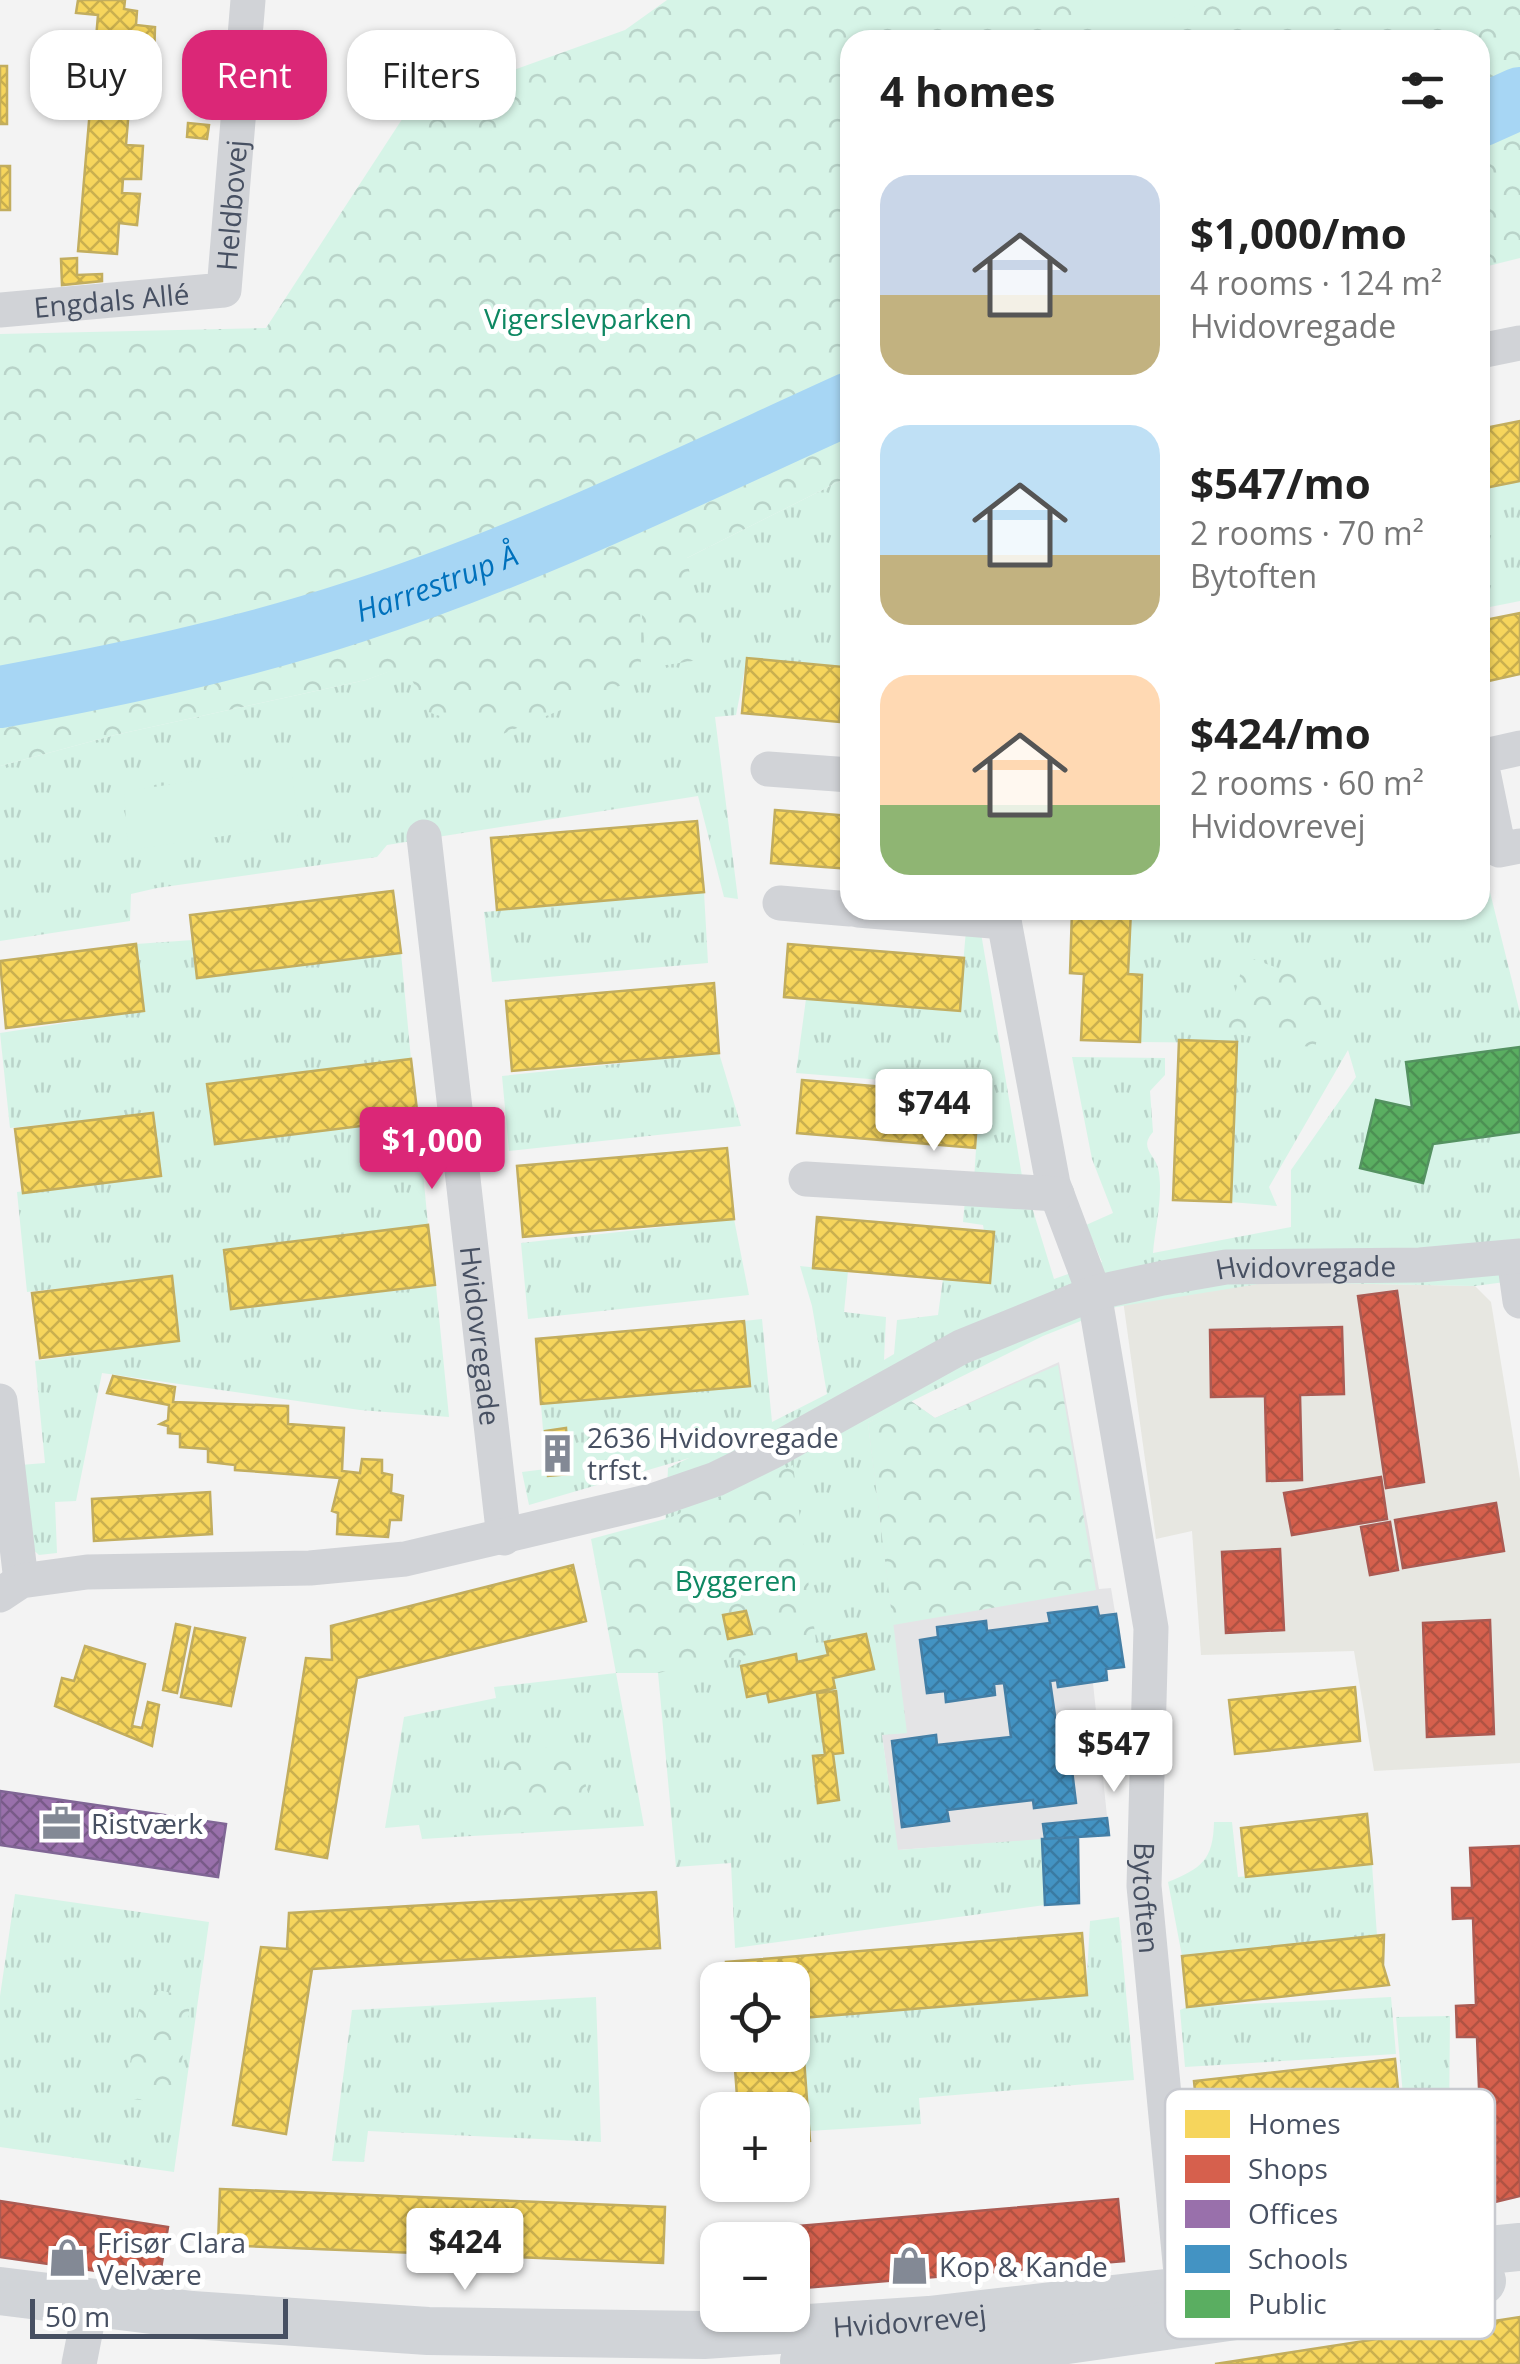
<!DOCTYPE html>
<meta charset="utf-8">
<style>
:root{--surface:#fff;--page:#f2f2f2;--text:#222;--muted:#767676;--accent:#db2777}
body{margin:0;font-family:"Open Sans",sans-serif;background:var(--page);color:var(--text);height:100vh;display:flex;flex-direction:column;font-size:38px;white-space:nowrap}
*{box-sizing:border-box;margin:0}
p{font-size:32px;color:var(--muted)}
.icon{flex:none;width:55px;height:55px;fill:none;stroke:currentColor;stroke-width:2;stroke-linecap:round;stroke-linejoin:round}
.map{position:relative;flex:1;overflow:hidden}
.details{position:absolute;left:840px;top:30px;width:650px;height:890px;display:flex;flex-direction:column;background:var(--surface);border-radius:30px;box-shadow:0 2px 8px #0004}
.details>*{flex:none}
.hud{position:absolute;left:30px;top:30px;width:660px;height:90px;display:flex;gap:20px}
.tools{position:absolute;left:700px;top:1962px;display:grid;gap:20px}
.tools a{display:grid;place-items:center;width:110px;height:110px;border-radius:20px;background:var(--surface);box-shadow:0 2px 8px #0004;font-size:50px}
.scale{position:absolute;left:30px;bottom:25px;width:258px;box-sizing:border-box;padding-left:10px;border:5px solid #475062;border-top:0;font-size:28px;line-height:35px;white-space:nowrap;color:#475062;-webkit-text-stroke:8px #fff;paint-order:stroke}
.price{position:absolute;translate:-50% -85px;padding:0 22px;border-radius:10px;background:#fff;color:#222;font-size:32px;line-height:65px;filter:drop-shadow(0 2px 5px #0008)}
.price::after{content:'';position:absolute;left:50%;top:60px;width:30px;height:22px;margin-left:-15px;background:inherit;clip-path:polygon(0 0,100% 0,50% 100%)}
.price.current{background:var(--accent);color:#fff}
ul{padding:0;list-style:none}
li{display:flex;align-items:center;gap:30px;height:250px;padding:0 40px}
li span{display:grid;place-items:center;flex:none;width:280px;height:200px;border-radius:30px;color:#555}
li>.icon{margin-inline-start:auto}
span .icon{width:120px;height:120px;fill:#fffc;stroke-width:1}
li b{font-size:42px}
h2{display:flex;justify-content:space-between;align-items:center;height:120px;padding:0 40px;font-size:42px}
.pill{padding:0 35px;border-radius:30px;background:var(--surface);box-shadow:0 2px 8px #0004;font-size:35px;line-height:90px}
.pill.current{background:var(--accent);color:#fff}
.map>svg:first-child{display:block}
</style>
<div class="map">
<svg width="1520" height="2364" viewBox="0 0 1520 2364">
<defs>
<pattern id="grass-tufts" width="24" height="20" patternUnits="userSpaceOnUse" patternTransform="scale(2.5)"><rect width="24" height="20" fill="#d6f4e7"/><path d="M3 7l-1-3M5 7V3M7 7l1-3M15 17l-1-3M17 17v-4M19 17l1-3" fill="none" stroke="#b9d3c9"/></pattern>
<pattern id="forest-crowns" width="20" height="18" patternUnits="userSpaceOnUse" patternTransform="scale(2.5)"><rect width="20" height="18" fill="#d6f4e7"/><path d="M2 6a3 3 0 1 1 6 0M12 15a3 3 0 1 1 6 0" fill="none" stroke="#b9d3c9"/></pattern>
<pattern id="homes-cross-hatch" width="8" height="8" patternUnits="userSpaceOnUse" patternTransform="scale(2.5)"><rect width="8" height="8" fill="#f6d55c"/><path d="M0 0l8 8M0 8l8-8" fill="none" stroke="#c9af4f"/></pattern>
<pattern id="shops-cross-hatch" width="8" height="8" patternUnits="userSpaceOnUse" patternTransform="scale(2.5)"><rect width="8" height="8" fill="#d6604d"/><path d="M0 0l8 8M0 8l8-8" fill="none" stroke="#af5243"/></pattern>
<pattern id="offices-cross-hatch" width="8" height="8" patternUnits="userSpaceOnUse" patternTransform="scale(2.5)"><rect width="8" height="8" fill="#9970ab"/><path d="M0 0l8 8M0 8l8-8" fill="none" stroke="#785a88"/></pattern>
<pattern id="schools-cross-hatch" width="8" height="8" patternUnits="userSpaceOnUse" patternTransform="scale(2.5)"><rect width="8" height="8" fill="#4393c3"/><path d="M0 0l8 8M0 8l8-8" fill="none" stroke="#3a7aa2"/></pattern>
<pattern id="public-cross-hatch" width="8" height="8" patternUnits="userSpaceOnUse" patternTransform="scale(2.5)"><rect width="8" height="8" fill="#5aae61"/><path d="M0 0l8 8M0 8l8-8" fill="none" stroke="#4c9053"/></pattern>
</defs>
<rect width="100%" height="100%" fill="#f3f3f3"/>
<path fill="#e7e7e1" d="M 1271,1282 L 1475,1286 L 1491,1302 L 1520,1479 L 1520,1763 L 1374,1771 L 1354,1651 L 1201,1655 L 1192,1531 L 1156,1539 L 1123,1300 Z"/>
<path fill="#e4e4e6" d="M 1059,1362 L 1099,1589 L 1111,1588 L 1124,1667 L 1106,1669 L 1107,1680 L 1093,1683 L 1109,1835 L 897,1850 L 882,1734 L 904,1733 L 868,1423 L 911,1401 L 935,1418 Z"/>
<path fill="url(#grass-tufts)" d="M 850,476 L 850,649 L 845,649 L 843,667 L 747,658 L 736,715 L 715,717 L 738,899 L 724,897 L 698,796 L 387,845 L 377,857 L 157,888 L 131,894 L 130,921 L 0,941 L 0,766 L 115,735 L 366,680 L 687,558 Z
M 1520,481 L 1520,601 L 1480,609 L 1480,489 Z
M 1483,864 L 1520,1013 L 1520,1280 L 1475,1286 L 1271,1282 L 1116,1307 L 1043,1336 L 868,1423 L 907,1733 L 882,1735 L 898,1850 L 1042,1839 L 1045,1905 L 735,1948 L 731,1863 L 676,1867 L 658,1673 L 668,1468 L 689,1458 L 529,1505 L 522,1472 L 546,1469 L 541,1404 L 750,1386 L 744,1321 L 762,1319 L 772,1422 L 827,1394 L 812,1306 L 800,1266 L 848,1271 L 844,1312 L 886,1317 L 884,1360 L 894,1354 L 897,1320 L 938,1315 L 943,1279 L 990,1282 L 994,1232 L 984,1231 L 983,1225 L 963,1222 L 965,1200 L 1031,1204 L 1054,1279 L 1102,1262 L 1086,1225 L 1113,1213 L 1092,1159 L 1072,1057 L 1165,1058 L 1165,1075 L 1150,1091 L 1153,1132 C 1139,1148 1154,1153 1158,1168 C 1164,1192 1155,1228 1153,1253 L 1291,1227 L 1291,1170 L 1356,1077 L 1348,1050 L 1269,1187 L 1277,1206 L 1231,1202 L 1237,1043 L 1140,1042 L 1142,976 L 1128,974 L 1131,910 L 1480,910 Z
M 704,892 L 708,963 L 492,982 L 484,912 Z
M 966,930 L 981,933 L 1023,1182 L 974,1180 L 980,1088 L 796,1073 L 806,999 L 959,1011 Z
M 193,940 L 198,978 L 401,953 L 411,1059 L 207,1084 L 215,1144 L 418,1119 L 428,1225 L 224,1250 L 232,1309 L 436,1286 L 449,1417 L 360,1410 L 102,1373 L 76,1501 L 55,1502 L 57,1553 L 39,1555 L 31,1548 L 20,1465 L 45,1463 L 35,1361 L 179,1341 L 171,1276 L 27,1292 L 17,1192 L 161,1175 L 153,1113 L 10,1128 L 0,1033 L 143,1011 L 136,944 Z
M 719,1053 L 741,1126 L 509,1151 L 502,1076 Z
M 734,1219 L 749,1295 L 528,1319 L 521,1243 Z
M 616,1673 L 644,1826 L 422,1839 L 419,1825 L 385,1828 L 404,1717 L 496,1698 L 494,1687 Z
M 1214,1822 L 1232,1822 L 1238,1877 L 1372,1864 L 1377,1936 L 1182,1956 L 1168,1882 C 1202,1868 1213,1860 1214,1822 Z
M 15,1894 L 209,1922 L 174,2172 L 0,2147 L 0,1996 Z
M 1119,1917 L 1134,2080 L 919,2098 L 921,2124 L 809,2131 L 801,2018 L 1086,1995 L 1090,1921 Z
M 596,1997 L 601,2142 L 368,2131 L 364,2162 L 332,2161 L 352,2010 Z
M 1391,1997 L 1396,2054 L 1185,2067 L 1180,2010 L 1187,2007 Z
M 1450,2016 L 1449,2126 L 1406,2129 L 1396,2017 Z"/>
<path fill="url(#forest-crowns)" d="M 667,0 L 1520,0 L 1520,258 L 1480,268 L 1480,40 L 850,40 L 850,476 L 687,558 L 705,659 L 647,668 L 640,597 L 641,677 L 498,736 L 428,712 L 405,666 L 366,680 L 115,735 L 0,766 L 0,334 L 266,328 L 410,107 L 625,30 Z
M 1245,956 L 1329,987 L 1315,1048 L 1225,1032 Z
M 1058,1365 L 1096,1590 L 893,1625 L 868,1423 L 911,1401 L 935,1418 Z
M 793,1465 L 816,1641 L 658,1673 L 616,1673 L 591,1539 L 669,1518 Z
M 551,1747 L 581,1768 L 596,1821 L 503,1828 L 499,1756 Z
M 143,1987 L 191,1997 L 176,2104 L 124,2098 Z"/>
<path fill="#d6f4e7" d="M 1090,0 L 1207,0 L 1132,40 L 1111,40 Z
M 291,768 L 299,825 L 128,850 L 124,791 Z"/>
<path fill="url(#homes-cross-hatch)" stroke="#c2ad5e" stroke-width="2.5" d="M 78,0 L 125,0 L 124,9 L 137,11 L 136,25 L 155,27 L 154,60 L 133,58 L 130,102 L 134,98 L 146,103 L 145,110 L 129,108 L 126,145 L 143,146 L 141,179 L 123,179 L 122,193 L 140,194 L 137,225 L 119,223 L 117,254 L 78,251 L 98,15 L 76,13 Z
M 195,49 L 216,50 L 215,63 L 194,62 Z
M 0,66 L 7,66 L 7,124 L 0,124 Z
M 188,123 L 209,125 L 207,139 L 187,137 Z
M 0,166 L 10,166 L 10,210 L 0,210 Z
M 77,258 L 77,275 L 102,274 L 102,281 L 62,285 L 61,259 Z
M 1520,421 L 1520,481 L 1480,489 L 1480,429 Z
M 1520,613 L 1520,674 L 1480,683 L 1480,621 Z
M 845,648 L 850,649 L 850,705 L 841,704 L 839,722 L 742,713 L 747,658 L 843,667 Z
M 775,810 L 850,816 L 850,869 L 771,863 Z
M 697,821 L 704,892 L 497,910 L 491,838 Z
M 393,891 L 401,953 L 197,978 L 190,915 Z
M 1072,910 L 1131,910 L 1128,974 L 1142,975 L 1140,1042 L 1081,1040 L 1084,974 L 1070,973 Z
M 136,944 L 144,1011 L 6,1028 L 0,961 Z
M 788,944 L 964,958 L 960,1011 L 784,997 Z
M 714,983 L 719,1053 L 512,1071 L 506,1001 Z
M 1179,1040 L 1237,1042 L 1231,1202 L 1173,1200 Z
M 411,1059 L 418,1119 L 215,1144 L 207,1084 Z
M 802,1080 L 979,1095 L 975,1148 L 797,1133 Z
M 153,1113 L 161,1176 L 23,1193 L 15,1129 Z
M 727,1148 L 734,1219 L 523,1237 L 517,1166 Z
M 817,1217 L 994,1232 L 990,1283 L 813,1268 Z
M 428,1225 L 435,1285 L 231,1309 L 224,1250 Z
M 172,1276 L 179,1341 L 40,1358 L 32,1293 Z
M 744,1321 L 750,1386 L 541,1404 L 536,1339 Z
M 113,1376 L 175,1387 L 173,1402 L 288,1406 L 288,1424 L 344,1428 L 342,1471 L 360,1473 L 362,1459 L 382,1460 L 382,1473 L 392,1475 L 391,1493 L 403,1496 L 401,1520 L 390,1520 L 388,1537 L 337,1534 L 338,1513 L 332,1511 L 340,1478 L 235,1470 L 235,1465 L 208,1462 L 208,1449 L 180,1447 L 180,1434 L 168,1433 L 168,1426 L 160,1424 L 168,1420 L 169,1405 L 107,1393 Z
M 566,1428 L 569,1474 L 548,1476 L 545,1431 Z
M 210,1492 L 212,1534 L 94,1541 L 92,1499 Z
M 573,1565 L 586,1621 L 357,1678 L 327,1858 L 276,1849 L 306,1658 L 332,1660 L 331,1626 Z
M 746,1611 L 752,1634 L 728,1639 L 723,1615 Z
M 176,1624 L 190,1627 L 177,1693 L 163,1690 Z
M 195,1628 L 245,1638 L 231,1706 L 181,1697 Z
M 866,1634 L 874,1669 L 833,1678 L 835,1688 L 769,1702 L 767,1693 L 747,1697 L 741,1666 L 796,1654 L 797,1662 L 828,1655 L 825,1642 Z
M 85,1646 L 145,1664 L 132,1726 L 142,1728 L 148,1702 L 159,1705 L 152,1746 L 55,1706 L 62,1678 L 74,1681 Z
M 1355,1687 L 1360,1741 L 1235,1754 L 1229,1700 Z
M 836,1691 L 843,1753 L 833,1754 L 839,1800 L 818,1803 L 813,1756 L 825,1755 L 817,1693 Z
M 1367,1814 L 1372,1864 L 1246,1877 L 1241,1828 Z
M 656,1892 L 660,1948 L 312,1969 L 286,2134 L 233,2125 L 261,1947 L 287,1949 L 289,1913 Z
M 1082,1933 L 1087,1995 L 801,2018 L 810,2141 L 792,2143 L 792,2110 L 738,2110 L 734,2055 L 792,2055 L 792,1980 L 728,1980 L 726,1962 Z
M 1384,1935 L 1383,1965 L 1389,1985 L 1187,2007 L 1182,1956 Z
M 1395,2059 L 1400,2109 L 1199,2130 L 1194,2081 Z
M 220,2189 L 665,2207 L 663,2263 L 218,2245 Z
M 1520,2317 L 1520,2364 L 1215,2364 Z"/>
<path fill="url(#shops-cross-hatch)" stroke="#ab5b53" stroke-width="2.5" d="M 1397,1291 L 1424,1482 L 1386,1488 L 1358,1296 Z
M 1342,1327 L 1344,1394 L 1300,1395 L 1302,1480 L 1267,1481 L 1265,1396 L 1211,1397 L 1210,1330 Z
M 1381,1477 L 1387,1519 L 1292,1535 L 1284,1493 Z
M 1496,1503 L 1504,1551 L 1403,1568 L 1395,1520 Z
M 1390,1522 L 1398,1570 L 1370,1575 L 1361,1527 Z
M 1280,1549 L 1284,1630 L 1226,1633 L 1222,1552 Z
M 1490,1620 L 1494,1734 L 1427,1737 L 1423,1623 Z
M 1520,1846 L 1520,2196 L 1437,2216 L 1423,2161 L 1481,2146 L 1481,2141 L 1461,2142 L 1459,2114 L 1480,2113 L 1477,2037 L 1457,2037 L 1456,2006 L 1476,2005 L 1473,1918 L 1453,1919 L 1452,1888 L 1472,1888 L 1470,1848 Z
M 1118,2199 L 1124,2261 L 792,2289 L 792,2240 L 751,2240 L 750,2230 Z
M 0,2201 L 168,2227 L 159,2280 L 0,2257 Z"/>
<path fill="url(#offices-cross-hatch)" stroke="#806695" stroke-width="2.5" d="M 0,1791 L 226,1824 L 218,1877 L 0,1845 Z"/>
<path fill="url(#schools-cross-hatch)" stroke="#447fa6" stroke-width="2.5" d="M 1097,1607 L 1099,1616 L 1116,1614 L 1124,1667 L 1106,1669 L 1107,1680 L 1058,1687 L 1057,1680 L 1050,1681 L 1057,1730 L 1067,1729 L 1076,1803 L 1034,1808 L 1033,1800 L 947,1810 L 949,1821 L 902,1827 L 892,1741 L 936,1735 L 937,1745 L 1011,1737 L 1004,1683 L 994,1684 L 995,1695 L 946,1702 L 945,1691 L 927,1693 L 920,1640 L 938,1637 L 937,1627 L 986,1621 L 987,1631 L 1050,1623 L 1048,1613 Z
M 1107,1818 L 1109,1835 L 1045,1839 L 1043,1824 Z
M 1078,1837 L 1079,1903 L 1045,1905 L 1042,1839 Z"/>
<path fill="url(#public-cross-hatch)" stroke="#549261" stroke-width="2.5" d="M 1520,1047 L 1520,1132 L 1433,1144 L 1423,1183 L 1360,1168 L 1376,1100 L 1412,1108 L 1406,1062 Z"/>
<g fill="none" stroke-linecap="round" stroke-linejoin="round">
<g stroke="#a7d6f4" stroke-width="62">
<path d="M 1480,116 L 1520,98"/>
<path id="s1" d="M 0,697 C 120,675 238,650 354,612 C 524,557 687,477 850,403"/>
</g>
<g stroke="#d1d3d7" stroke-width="35">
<path id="s2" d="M 0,310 L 224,290 L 248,0"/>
<path d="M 1480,351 L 1520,343"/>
<path d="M 1520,748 L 1480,757 L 1499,850 L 1520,846"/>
<path d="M 768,769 L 850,775"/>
<path id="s3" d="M 424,837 L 504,1538"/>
<path d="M 780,903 L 850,909"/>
<path d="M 858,910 L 1004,922"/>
<path id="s4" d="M 1002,910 L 1053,1184 L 1094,1293 L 1151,1628 L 1144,1886 L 1185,2315"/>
<path d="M 806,1179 L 1057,1194"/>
<path d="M 1514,1258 L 1520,1301"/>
<path d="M 0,1401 L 21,1581"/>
<path id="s5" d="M 0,1595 L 21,1581 L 87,1572 L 310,1568 L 405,1559 L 655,1500 L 716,1479 L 775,1450 L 961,1347 L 1094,1293 L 1163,1278 L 1226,1267 L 1420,1265 L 1520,1256"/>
<path d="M 79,2364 L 91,2303"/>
</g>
<g stroke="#d1d4d8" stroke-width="48">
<path id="s6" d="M 0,2291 L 192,2315 L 428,2331 L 704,2335 L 929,2320 L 1183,2291 L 1386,2260 L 1520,2247"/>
<path d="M 804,2361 L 1039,2344 L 1482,2281"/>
</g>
</g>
<defs>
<symbol id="building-bare" viewBox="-9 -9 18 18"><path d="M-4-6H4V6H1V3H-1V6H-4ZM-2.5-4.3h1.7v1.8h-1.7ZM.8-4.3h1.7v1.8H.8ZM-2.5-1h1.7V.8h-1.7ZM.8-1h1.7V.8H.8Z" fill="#838995" stroke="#fff" stroke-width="2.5" paint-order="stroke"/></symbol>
<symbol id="office-bare" viewBox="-9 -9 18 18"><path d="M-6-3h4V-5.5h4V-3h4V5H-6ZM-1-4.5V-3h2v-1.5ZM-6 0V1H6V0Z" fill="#838995" stroke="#fff" stroke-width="2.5" paint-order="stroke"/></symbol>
<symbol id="shop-bare" viewBox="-9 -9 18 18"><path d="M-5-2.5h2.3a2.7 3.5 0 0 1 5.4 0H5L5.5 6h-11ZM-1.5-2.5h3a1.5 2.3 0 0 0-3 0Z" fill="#838995" stroke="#fff" stroke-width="2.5" paint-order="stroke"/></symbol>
</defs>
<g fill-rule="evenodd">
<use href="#building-bare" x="530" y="1426" width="55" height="55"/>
<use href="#office-bare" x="34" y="1796" width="55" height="55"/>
<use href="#shop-bare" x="40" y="2230" width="55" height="55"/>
<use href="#shop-bare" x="882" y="2238" width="55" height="55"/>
</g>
<g text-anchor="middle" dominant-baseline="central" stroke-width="10" stroke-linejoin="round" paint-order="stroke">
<g font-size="28" fill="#475062" stroke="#fff">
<text stroke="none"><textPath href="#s2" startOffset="310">Heldbovej</textPath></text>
<text stroke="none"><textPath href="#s2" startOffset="112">Engdals Allé</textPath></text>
<text stroke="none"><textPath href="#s5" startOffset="1368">Hvidovregade</textPath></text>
<text stroke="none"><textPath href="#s3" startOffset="502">Hvidovregade</textPath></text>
<text stroke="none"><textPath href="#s4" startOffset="1005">Bytoften</textPath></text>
<text stroke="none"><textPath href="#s6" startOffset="912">Hvidovrevej</textPath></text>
</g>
<g font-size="28" fill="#0e8762" stroke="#fff">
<text x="588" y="318">Vigerslevparken</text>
<text x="736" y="1580">Byggeren</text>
</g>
<g font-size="28" fill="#475062" stroke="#fff" text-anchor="start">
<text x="587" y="1437">2636 Hvidovregade<tspan x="587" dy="32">trfst.</tspan></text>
<text x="91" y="1823">Ristværk</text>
<text x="97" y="2242">Frisør Clara<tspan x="97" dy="32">Velvære</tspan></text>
<text x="939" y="2266">Kop &amp; Kande</text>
</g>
<g font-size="30" font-style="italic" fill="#0071bc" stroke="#fff">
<text stroke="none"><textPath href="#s1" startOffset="452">Harrestrup Å</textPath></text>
</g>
</g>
<rect x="1165" y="2089" width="330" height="250" rx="15" fill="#fff" stroke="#c8cad0" stroke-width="2.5"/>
<rect x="1185" y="2110" width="45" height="28" fill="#f6d55c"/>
<rect x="1185" y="2155" width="45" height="28" fill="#d6604d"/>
<rect x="1185" y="2200" width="45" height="28" fill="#9970ab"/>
<rect x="1185" y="2245" width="45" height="28" fill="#4393c3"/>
<rect x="1185" y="2290" width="45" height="28" fill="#5aae61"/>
<g font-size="28" fill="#475062">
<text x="1248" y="2134">Homes</text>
<text x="1248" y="2179">Shops</text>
<text x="1248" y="2224">Offices</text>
<text x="1248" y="2269">Schools</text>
<text x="1248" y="2314">Public</text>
</g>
</svg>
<div class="tools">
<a><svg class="icon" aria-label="locate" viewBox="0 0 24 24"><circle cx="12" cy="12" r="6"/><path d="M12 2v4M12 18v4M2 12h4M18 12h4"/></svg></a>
<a>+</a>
<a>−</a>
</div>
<div class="scale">50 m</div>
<b class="price" style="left:934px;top:1154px">$744</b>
<b class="price current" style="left:432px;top:1192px">$1,000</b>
<b class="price" style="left:1114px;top:1795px">$547</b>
<b class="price" style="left:465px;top:2293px">$424</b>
<div class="hud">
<a class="pill">Buy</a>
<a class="pill current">Rent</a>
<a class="pill">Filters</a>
</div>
<section class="details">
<h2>4 homes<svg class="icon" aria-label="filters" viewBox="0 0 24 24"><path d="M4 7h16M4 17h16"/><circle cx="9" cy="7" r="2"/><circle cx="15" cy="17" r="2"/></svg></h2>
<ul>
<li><span style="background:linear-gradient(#c9d6e8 60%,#c2b280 0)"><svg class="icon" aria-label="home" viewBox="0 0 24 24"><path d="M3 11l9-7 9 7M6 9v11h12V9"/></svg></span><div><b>$1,000/mo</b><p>4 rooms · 124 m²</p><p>Hvidovregade</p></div></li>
<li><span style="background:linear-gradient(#bfe0f5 65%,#c2b280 0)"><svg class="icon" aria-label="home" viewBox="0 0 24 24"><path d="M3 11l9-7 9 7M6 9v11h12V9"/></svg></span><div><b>$547/mo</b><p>2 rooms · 70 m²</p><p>Bytoften</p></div></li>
<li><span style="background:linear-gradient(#ffd9b3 65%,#8fb573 0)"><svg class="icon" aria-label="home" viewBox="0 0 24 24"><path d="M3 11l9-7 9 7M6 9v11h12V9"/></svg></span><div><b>$424/mo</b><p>2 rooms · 60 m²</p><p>Hvidovrevej</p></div></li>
</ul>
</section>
</div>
